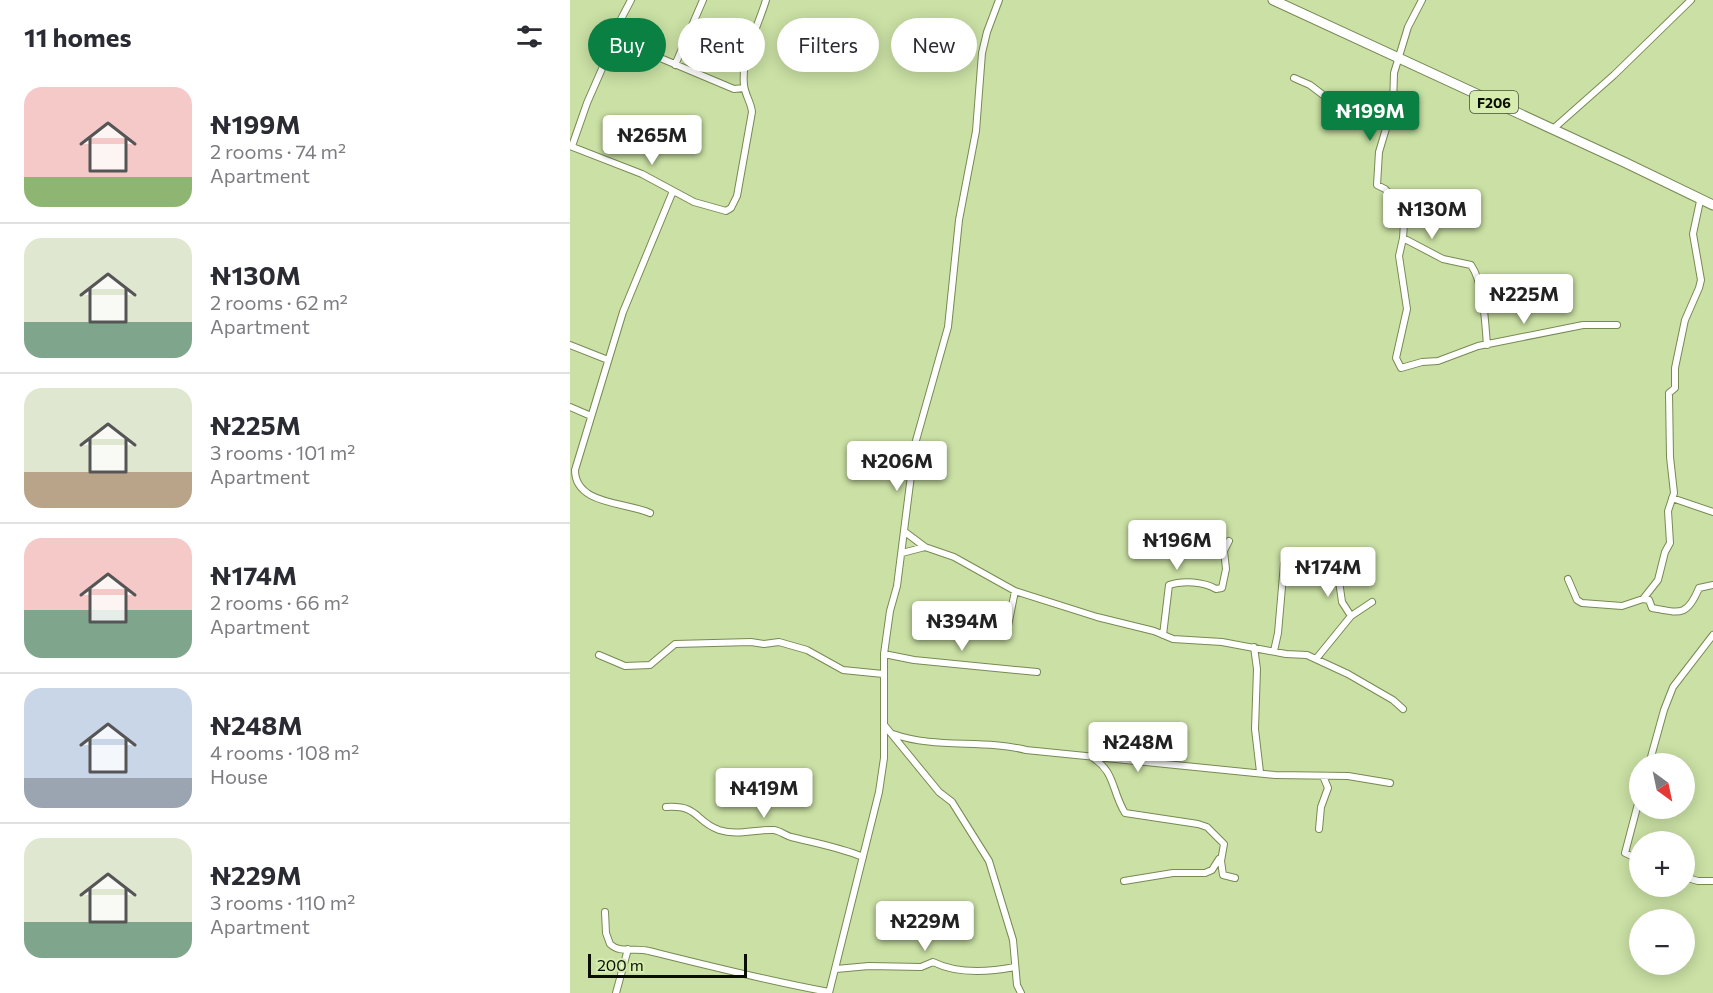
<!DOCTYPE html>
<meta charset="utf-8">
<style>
:root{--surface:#fff;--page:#f2f2f3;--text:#2b2b33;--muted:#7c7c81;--line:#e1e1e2;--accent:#0b8043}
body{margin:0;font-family:Commissioner,sans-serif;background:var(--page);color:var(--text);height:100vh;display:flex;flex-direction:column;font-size:22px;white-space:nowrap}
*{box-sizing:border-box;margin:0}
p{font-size:20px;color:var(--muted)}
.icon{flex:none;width:33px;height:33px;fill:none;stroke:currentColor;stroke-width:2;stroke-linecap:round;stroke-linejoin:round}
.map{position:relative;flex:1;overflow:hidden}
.drawer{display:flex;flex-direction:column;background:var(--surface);width:570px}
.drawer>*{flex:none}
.guide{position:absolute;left:18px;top:18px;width:570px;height:54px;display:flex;gap:12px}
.needle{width:39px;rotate:147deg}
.tools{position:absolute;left:1059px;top:753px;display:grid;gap:12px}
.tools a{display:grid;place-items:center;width:66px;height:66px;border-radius:50%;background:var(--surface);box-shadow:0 3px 15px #0003;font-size:30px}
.scale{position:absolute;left:18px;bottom:15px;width:159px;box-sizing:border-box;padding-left:6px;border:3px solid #080e00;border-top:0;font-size:16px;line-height:21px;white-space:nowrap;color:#080e00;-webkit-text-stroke:4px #d7edb0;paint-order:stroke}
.price{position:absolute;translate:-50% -51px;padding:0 14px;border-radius:6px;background:#fff;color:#222;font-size:20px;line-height:39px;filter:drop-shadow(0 2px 3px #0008)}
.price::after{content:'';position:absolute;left:50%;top:36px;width:18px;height:14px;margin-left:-9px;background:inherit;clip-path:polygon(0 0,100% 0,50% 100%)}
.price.on{background:var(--accent);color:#fff}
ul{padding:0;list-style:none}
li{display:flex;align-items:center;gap:18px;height:150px;padding:0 24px}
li+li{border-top:2px solid var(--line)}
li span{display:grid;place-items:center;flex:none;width:168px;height:120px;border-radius:18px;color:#555}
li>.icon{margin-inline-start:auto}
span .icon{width:72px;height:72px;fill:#fffc;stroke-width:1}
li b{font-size:26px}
h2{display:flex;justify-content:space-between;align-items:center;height:72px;padding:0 24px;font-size:26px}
.tag{padding:0 21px;border-radius:27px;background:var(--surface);box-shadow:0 3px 15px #0003;font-size:21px;line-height:54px}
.tag.on{background:var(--accent);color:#fff}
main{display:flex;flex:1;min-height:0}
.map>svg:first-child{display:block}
</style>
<main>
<section class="drawer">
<h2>11 homes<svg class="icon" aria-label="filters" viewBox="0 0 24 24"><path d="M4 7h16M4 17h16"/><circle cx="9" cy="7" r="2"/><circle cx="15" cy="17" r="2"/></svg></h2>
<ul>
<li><span style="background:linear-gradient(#f6c9c9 75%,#8fb573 0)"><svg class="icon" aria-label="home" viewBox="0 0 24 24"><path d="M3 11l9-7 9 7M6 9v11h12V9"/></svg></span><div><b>₦199M</b><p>2 rooms · 74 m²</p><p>Apartment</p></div></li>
<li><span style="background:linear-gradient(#dfe7d0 70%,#7fa58c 0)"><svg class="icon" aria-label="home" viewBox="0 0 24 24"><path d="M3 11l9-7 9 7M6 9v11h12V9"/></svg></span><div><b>₦130M</b><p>2 rooms · 62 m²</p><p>Apartment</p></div></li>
<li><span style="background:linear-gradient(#dfe7d0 70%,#b9a48a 0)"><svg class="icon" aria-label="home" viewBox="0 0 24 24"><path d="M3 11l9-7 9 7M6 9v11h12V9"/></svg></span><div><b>₦225M</b><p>3 rooms · 101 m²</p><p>Apartment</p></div></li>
<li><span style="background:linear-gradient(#f6c9c9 60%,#7fa58c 0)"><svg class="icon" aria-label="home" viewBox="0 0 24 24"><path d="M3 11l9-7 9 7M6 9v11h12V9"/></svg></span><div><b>₦174M</b><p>2 rooms · 66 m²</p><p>Apartment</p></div></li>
<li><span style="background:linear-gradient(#c9d6e8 75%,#9aa5b1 0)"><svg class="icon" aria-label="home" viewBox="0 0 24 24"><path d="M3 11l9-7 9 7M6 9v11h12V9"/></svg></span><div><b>₦248M</b><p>4 rooms · 108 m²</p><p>House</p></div></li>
<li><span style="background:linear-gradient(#dfe7d0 70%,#7fa58c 0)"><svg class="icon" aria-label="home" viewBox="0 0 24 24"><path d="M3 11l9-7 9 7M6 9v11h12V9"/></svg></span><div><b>₦229M</b><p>3 rooms · 110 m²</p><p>Apartment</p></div></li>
</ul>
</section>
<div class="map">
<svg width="1143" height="993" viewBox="0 0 1143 993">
<rect width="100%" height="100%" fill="#cae0a4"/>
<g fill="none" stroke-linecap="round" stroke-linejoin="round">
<defs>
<path id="street" d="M 61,0 L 50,21 L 45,39 L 164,89 L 174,88
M 852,0 L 838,27 L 824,73 L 823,105 L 809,152 L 807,185 L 815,189 L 835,209 L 833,238 L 873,259 L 901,265 C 914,284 915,322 917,345
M 105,65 L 133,0
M 724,78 L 740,85 L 757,98 L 770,100 L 812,121 L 819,121
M 983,129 L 1044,75 L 1121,0
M 0,146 L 72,174 L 124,202 L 156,211 L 161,208 L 167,196 L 182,112 C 181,102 175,95 174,85 C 171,56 188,27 196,0
M 2,146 L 17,103 L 45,39
M 833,238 L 829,256 L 837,309 L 826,358 L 831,368 L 852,362 L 868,361 L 908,346 L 1013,325 L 1047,325
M 0,345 L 38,360
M 0,407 L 21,416
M 1102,498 L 1143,512
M 80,513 C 56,502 5,505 5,470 L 53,312 L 103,191
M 335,532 L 355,547 L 384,557 L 445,591 L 527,617 L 584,631 L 603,639 L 652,642 L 716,654 L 737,655 L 778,674 L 823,700 L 833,709
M 332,553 L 355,547
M 754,563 L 768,574 L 772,602 L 781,616
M 998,579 L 1007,600 L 1012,603 L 1052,606 L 1073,599 L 1079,600 L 1082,608 C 1110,613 1117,617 1129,588 L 1143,585
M 1073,599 L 1088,580 L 1095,552 L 1100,543 L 1098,511 L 1104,493 L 1100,457 L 1099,393 L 1105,388 L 1105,368 L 1115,320 L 1129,288 L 1131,280 L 1123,234 L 1130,201
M 437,631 L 445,591
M 593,635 L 599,585 C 613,580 634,582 646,589 L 652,588 L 656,569 L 654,551 L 659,541
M 684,647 L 687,669 L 685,729 L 690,772
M 704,651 L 708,633 L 714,564
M 314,654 L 344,660 L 467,672
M 29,655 L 55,666 L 80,665 L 105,644 L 181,642 L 194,644 L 209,642 L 237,650 L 273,670 L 313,674
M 746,659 L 781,616 L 802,602
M 315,726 L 369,792 L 382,802 L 419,861 L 443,940 L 447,985 L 451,993
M 323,734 C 365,749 413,739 456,750 L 705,775 L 778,776 L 820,783
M 520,756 C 546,771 541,790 555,813 L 628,824 L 637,827 L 654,844 L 651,861 L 653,875 L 665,878
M 1079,764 L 1094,710 L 1103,687 L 1143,635
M 1070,796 L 1055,853 L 1070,860
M 96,807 C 130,805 124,821 149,830 C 168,836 185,829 204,830 C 210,831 215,835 221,837 C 245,843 269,847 293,857
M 749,829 L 751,807 L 758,788 L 753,776
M 1114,877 L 1128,881 L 1143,881
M 554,881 L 603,873 L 635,873 L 642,870 L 649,859
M 35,912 L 36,933 L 40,944 C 50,954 65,947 79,951 C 139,966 198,981 259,992
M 266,969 L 299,966 L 351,967 L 363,962 C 387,974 419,972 445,967
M 46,993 L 58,949
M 259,993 L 309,792 L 314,758 L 314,654 L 320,611 L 327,586 L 345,444 L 378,327 L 389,220 L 406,131 L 412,53 L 417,32 L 429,0"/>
<path id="primary" d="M 703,0 L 1054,162 L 1143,205"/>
</defs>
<use href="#street" stroke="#778a52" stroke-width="8"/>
<use href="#primary" stroke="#778a52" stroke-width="11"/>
<use href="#street" stroke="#fff" stroke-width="6"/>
<use href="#primary" stroke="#fff" stroke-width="9"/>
</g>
<g text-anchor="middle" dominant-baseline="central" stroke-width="4.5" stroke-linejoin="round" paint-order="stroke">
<rect fill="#d7edb0" stroke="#465135" stroke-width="1.5" x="900" y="91" width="48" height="22" rx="4.5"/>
<g font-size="14" font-weight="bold" fill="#080e00">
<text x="924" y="102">F206</text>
</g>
</g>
</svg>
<div class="tools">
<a><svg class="needle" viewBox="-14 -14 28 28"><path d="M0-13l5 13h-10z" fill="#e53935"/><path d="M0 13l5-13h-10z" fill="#7c7c81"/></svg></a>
<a>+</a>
<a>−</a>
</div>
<div class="scale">200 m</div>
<b class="price on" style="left:800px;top:142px">₦199M</b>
<b class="price" style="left:82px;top:166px">₦265M</b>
<b class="price" style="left:862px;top:240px">₦130M</b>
<b class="price" style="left:954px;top:325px">₦225M</b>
<b class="price" style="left:327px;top:492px">₦206M</b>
<b class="price" style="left:607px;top:571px">₦196M</b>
<b class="price" style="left:758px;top:598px">₦174M</b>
<b class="price" style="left:392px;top:652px">₦394M</b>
<b class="price" style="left:568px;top:773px">₦248M</b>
<b class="price" style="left:194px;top:819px">₦419M</b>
<b class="price" style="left:355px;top:952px">₦229M</b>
<div class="guide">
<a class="tag on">Buy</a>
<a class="tag">Rent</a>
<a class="tag">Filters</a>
<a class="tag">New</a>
</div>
</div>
</main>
